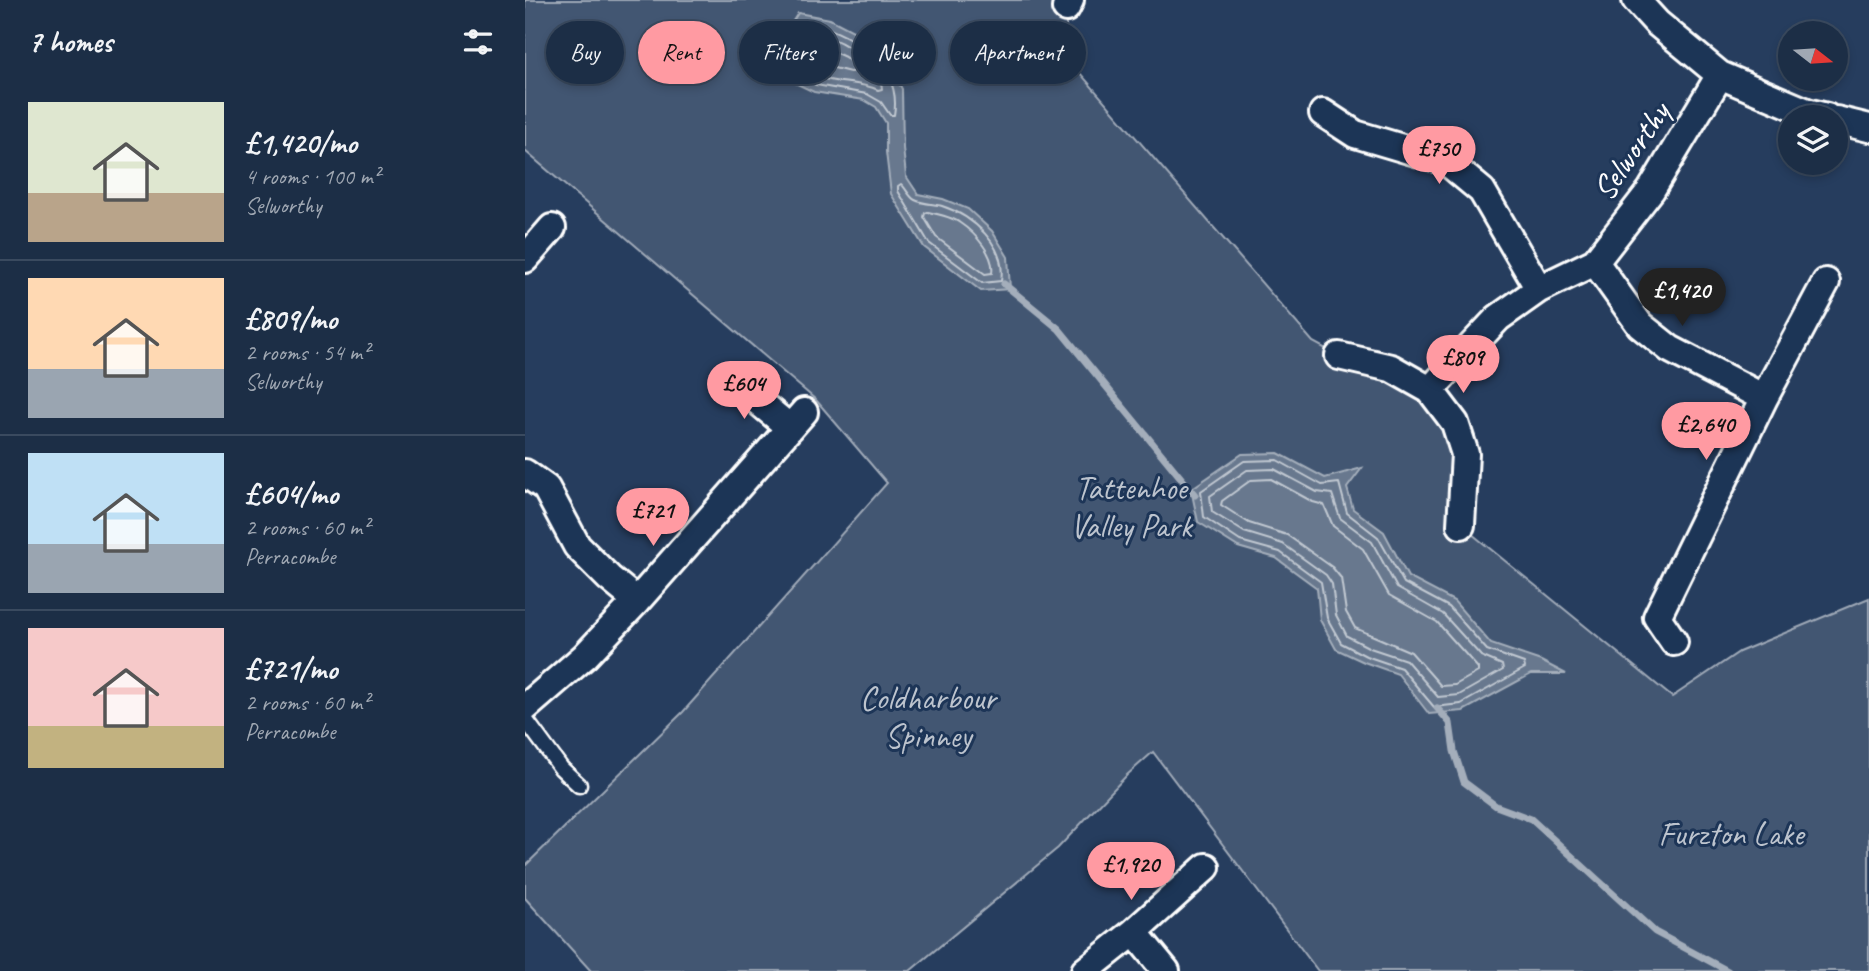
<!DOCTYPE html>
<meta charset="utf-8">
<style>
:root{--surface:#1c2e46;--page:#25364d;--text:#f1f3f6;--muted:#a0a8b3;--line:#3a4a5f;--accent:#ff9aa2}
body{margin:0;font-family:Caveat,sans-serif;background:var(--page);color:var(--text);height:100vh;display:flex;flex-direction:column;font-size:26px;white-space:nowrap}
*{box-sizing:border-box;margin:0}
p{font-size:23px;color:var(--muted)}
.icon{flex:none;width:38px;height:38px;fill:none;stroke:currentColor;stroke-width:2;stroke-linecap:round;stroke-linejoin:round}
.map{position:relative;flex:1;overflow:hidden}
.details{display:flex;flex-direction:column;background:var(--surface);width:525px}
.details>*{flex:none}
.hud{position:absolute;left:21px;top:21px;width:665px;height:63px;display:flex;gap:14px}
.needle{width:46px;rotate:107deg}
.buttons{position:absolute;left:1253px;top:21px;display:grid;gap:14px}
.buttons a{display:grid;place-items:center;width:70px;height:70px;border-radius:50%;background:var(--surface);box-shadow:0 4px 10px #0003,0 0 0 2px var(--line);font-size:35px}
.price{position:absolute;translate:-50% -60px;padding:0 16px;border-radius:24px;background:var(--accent);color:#111;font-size:23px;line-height:46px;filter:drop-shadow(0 2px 4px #0008)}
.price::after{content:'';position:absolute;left:50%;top:42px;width:21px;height:16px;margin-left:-10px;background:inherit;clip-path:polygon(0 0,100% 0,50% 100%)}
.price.selected{background:#222;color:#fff}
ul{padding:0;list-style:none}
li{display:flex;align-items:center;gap:21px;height:175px;padding:0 28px}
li+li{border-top:2px solid var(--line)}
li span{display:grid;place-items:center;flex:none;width:196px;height:140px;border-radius:0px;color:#555}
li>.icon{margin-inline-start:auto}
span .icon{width:84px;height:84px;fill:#fffc;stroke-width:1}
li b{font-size:30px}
h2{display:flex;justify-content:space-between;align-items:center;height:84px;padding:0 28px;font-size:30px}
.chip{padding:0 24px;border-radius:32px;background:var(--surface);box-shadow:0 4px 10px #0003,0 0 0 2px var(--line);font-size:24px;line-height:63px}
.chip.selected{background:var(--accent);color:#111}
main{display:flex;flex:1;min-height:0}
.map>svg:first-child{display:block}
</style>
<main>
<section class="details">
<h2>7 homes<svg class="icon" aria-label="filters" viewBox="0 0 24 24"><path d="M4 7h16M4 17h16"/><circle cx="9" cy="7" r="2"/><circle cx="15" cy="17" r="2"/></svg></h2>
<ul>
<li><span style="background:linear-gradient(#dfe7d0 65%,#b9a48a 0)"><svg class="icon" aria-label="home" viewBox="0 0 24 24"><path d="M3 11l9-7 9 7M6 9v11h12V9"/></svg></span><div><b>£1,420/mo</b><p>4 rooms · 100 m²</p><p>Selworthy</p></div></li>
<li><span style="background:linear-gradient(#ffd9b3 65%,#9aa5b1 0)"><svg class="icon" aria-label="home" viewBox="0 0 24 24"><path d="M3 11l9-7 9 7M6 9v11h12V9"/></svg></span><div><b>£809/mo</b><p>2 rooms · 54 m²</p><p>Selworthy</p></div></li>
<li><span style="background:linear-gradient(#bfe0f5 65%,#9aa5b1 0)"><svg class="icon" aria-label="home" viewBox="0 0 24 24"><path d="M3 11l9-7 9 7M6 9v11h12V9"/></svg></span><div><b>£604/mo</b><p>2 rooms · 60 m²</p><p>Perracombe</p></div></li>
<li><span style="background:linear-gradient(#f6c9c9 70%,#c2b280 0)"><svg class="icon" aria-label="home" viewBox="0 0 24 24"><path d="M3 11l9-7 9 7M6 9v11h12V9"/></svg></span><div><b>£721/mo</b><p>2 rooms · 60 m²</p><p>Perracombe</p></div></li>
</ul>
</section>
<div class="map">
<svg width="1344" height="971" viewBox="0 0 1344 971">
<rect width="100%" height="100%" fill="#263d5e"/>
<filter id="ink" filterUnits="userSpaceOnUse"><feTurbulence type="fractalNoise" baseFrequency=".0143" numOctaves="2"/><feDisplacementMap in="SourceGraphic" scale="14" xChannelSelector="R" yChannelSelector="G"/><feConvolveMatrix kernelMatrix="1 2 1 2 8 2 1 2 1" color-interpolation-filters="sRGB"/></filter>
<g filter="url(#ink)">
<path fill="#425672" stroke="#a0aab8" stroke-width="2" d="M 0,0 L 545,0 L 541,8 L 541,57 L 788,342 L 814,356 L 866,368 L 930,423 L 936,525 L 1147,697 L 1214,652 L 1344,598 L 1344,971 L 793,971 L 628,752 L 602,775 L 533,848 L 385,971 L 66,971 L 0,898 L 0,866 L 158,712 L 362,483 L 291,400 L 0,151 Z"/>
<path fill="#67788e" stroke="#a4aebb" stroke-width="2" d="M 273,13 L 305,19 L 336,35 L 361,59 L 377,89 L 378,148 L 381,176 L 393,194 L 418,199 L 443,209 L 467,231 L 483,257 L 485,289 L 456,291 L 399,247 L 366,194 L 361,152 L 361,123 L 351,107 L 339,100 L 289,92 L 268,82 L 261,64 L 252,54 L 266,24 Z
M 753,453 L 800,478 L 837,468 L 822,488 L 828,509 L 859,532 L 883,577 L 929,601 L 966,644 L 1016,661 L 1041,674 L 1006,674 L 938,711 L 904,714 L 873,674 L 839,662 L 811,649 L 795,620 L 792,588 L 751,558 L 713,547 L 673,522 L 666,489 L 717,454 Z"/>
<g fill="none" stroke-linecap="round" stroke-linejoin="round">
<path stroke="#c2c9d2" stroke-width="2" d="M 278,22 C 322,29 378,63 369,115 L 365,115 L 356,102 L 342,94 L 291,85 L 274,77 L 261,52 L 272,28 Z
M 281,32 C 307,33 355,59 357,89 L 353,90 C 333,80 298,85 282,71 C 277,67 275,57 271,51 Z
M 289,43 L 320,57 L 331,67 L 332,71 L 325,72 L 289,63 L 283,50 L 286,44 Z
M 376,184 C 381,188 384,197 390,200 C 398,204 409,204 417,206 C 448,216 482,246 476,281 L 457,283 L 404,243 L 373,191 L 373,186 Z
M 403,212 C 413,214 427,217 435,223 C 450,233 470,255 467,273 L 460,274 L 411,237 L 399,217 L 400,213 Z
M 752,460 L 797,485 L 814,483 L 822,513 L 853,537 L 879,583 L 924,607 L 962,650 L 999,663 L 1000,668 L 936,704 L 909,707 L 876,668 L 841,656 L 816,643 L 802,618 L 796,582 L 755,552 L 715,541 L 679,517 L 676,491 L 719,461 Z
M 749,469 L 792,492 L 807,494 L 815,518 L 847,542 L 872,588 L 918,614 L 956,656 L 977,665 L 978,670 L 934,695 L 913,697 L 881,660 L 845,648 L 822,636 L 811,615 L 807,584 L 801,575 L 758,544 L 719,532 L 687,512 L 685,496 L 722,470 Z
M 746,479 L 788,502 L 799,505 L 808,526 L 838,549 L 864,595 L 912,622 L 953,668 L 953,672 L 930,685 L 916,686 L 886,652 L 830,628 L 821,612 L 816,578 L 807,567 L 762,535 L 724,523 L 696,505 L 697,501 L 726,480 Z"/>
<path stroke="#a4aebb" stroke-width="7" d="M 479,284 L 534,329 L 670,495
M 912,708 L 925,723 L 929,751 L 939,782 L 971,806 L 1006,819 L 1130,932 L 1203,971"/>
<defs>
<path id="service" d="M 0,719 L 36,768 L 54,785"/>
<path id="minor" d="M 1111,0 L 1132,23 L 1195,75 L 1282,112 L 1302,117
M 541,8 L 545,0
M 798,113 L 830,134 L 921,161 L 957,191 L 1014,289
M 1311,120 L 1344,128
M 0,259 L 27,228
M 1070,262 L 1115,325 L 1145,349 L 1239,398
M 814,356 L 866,368 L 905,390 L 930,423 L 940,454 L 936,525
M 204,377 L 265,428
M 905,390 L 973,318 L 1014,289 L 1070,262 L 1126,190 L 1195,75
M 0,473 L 21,488 L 52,546 L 84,578 L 112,601
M 1149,642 L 1132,617 L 1239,398 L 1301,282
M 0,708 L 60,656 L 112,601 L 279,412
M 609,932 L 641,971
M 560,971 L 609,932 L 681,867"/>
</defs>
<use href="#service" stroke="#fff" stroke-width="19"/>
<use href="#minor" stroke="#fff" stroke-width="32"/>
<use href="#service" stroke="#1d3557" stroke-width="14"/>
<use href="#minor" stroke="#1d3557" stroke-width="26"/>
</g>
</g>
<g text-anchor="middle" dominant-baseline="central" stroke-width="6" stroke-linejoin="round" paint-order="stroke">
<g font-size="33" fill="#fff" stroke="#1d3557">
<text transform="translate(1106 151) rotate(-56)">Selworthy</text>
</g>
<g font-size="33" fill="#bdc4ce" stroke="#1d3557">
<text x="606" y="488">Tattenhoe<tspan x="606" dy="38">Valley Park</tspan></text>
<text x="403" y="698">Coldharbour<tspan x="403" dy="38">Spinney</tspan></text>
<text x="1206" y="834">Furzton Lake</text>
</g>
</g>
</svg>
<div class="buttons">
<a><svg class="needle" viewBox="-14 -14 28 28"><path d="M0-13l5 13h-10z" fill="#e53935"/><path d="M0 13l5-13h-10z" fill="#a0a8b3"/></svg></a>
<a><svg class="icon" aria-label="layers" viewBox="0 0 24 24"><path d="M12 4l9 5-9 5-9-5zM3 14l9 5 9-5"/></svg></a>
</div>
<b class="price" style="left:914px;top:186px">£750</b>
<b class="price selected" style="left:1157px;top:328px">£1,420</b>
<b class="price" style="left:938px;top:395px">£809</b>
<b class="price" style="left:219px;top:421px">£604</b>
<b class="price" style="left:1181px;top:462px">£2,640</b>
<b class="price" style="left:128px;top:548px">£721</b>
<b class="price" style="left:606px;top:902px">£1,920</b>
<div class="hud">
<a class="chip">Buy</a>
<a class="chip selected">Rent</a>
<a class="chip">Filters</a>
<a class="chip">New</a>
<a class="chip">Apartment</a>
</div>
</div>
</main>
